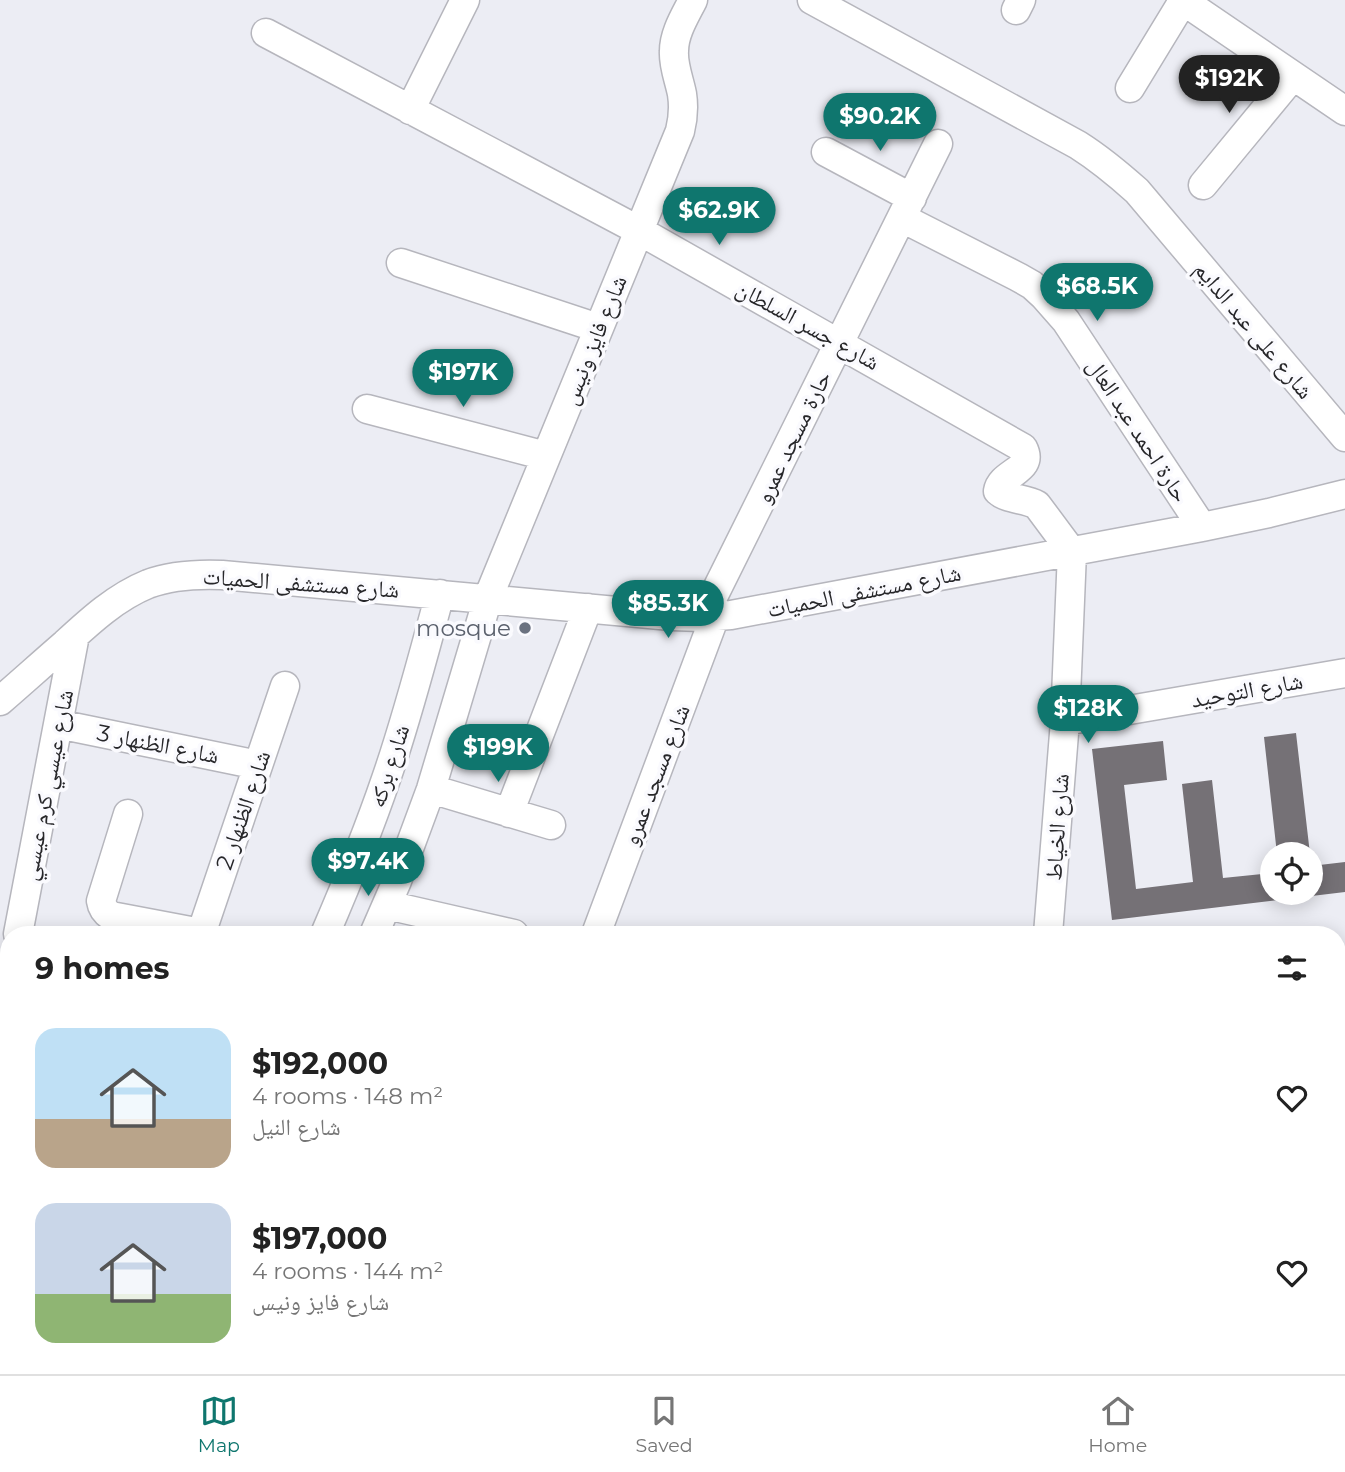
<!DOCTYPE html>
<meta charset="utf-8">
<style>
:root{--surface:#fff;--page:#f6f6f6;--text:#222;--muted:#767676;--line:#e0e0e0;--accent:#0f766e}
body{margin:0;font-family:Montserrat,"Noto Naskh Arabic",sans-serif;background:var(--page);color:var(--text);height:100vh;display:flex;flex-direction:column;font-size:26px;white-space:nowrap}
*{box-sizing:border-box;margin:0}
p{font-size:23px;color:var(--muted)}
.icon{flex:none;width:38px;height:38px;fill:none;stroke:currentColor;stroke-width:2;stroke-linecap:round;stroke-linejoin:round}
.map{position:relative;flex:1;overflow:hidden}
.panel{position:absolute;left:0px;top:926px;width:1346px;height:450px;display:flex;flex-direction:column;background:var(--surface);border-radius:28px 28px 0 0;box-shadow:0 4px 18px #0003}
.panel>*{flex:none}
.tools{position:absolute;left:1260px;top:842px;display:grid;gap:14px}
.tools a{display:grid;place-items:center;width:63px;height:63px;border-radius:50%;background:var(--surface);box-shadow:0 4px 18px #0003;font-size:35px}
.price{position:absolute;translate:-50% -60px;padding:0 16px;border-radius:24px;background:var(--accent);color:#fff;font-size:23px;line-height:46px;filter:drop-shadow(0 2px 4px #0008)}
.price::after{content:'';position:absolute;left:50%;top:42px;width:21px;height:16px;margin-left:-10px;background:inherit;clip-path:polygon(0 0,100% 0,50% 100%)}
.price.on{background:#222;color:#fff}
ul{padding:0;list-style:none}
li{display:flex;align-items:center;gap:21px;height:175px;padding:0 35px}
li span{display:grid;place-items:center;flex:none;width:196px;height:140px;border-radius:21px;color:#555}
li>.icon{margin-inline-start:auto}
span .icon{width:84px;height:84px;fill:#fffc;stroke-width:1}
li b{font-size:30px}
h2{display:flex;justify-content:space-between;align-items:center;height:84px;padding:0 35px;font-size:30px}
.menu{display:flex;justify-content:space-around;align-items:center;height:98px;border-top:2px solid var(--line);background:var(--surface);font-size:19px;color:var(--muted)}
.menu a{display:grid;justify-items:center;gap:4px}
.menu .on{color:var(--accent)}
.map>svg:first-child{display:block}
</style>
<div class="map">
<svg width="1345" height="1374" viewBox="0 0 1345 1374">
<rect width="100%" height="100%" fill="#ecedf4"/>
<path fill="#757176" d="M 1296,733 L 1310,854 L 1277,854 L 1264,737 Z
M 1163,741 L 1167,780 L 1124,785 L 1136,889 L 1193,882 L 1182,784 L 1212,780 L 1223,878 L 1272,873 L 1272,892 L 1311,892 L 1311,866 L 1345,862 L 1345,892 L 1112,920 L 1092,749 Z
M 482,1367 L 620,1367 L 618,1374 L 480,1374 Z"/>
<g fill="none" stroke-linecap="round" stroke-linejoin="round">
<defs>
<path id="minor" d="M 812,0 L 1078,145 C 1100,159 1118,174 1137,191 L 1345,437
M 1182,0 L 1345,111
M 1016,10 L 1021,0
M 266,33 L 638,230 L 1023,448 C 1035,471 1001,472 998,491 C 1008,500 1025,498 1037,505 L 1072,552 L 1065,721 L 1048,934
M 1130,88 L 1183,1
M 410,110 L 465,0
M 826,152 L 912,198
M 1203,185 L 1293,76
M 902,218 L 1018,277 L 1032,285 L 1044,296 L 1066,321 L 1202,527
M 401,263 L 598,328
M 367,409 L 546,456
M 703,617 L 938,144
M 0,701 C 22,682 43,663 65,644 C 90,621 116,597 148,584 C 172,575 197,574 222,575 L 671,616 L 703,617 L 731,615 L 1202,527 L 1269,513 L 1345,494
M 1065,721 L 1345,673
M 58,724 L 258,765
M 431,789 L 551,825
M 509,813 L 588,608
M 128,814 L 101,901 C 102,908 105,912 111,916 L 201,933
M 387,905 L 514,934
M 18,934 L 75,635
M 201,934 L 285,686
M 325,934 C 347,883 368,832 386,779 C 407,719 423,656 440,594
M 374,934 L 397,881 L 431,789 L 488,598 L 680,131 C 683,119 684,107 682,94 C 679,79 673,65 674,51 C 674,33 685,16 693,0
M 596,934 L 715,616
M 0,1032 L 9,986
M 1337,1325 L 1345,1324
M 896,1367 L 908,1369
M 1021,1374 L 1023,1367"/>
</defs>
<use href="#minor" stroke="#b6b6bd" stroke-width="31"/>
<use href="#minor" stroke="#fff" stroke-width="28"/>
</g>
<circle fill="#6b7280" stroke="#fafafe" stroke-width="2.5" cx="525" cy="628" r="7"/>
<g text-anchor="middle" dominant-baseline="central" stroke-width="7" stroke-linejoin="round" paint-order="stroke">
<g font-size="23" fill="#27272a" stroke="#fafafe">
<text transform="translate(808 325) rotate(29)">شارع جسر السلطان</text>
<text transform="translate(1254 330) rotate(50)">شارع على عبد الدايم</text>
<text transform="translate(594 340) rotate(-68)">شارع فايز ونيس</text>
<text transform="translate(1138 430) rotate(57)">حارة احمد عبد العال</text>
<text transform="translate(793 437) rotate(-64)">حارة مسجد عمرو</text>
<text transform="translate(301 583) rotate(4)">شارع مستشفى الحميات</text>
<text transform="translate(864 591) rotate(-11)">شارع مستشفى الحميات</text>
<text transform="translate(1247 690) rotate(-10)">شارع التوحيد</text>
<text transform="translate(158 744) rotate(11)">شارع الظنهار 3</text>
<text transform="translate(389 766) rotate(-72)">شارع بركه</text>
<text transform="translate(656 775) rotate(-69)">شارع مسجد عمرو</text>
<text transform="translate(47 785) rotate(-79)">شارع عيسي كرم عيسي</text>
<text transform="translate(243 810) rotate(-71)">شارع الظنهار 2</text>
<text transform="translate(1057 827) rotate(-86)">شارع الخياط</text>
</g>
<g font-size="23" fill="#5b616d" stroke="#fafafe" text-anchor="end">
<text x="511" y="628">mosque</text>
</g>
</g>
</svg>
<div class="tools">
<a><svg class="icon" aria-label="locate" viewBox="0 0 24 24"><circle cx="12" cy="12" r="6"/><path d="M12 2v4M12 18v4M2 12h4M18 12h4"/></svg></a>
</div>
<b class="price on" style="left:1229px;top:115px">$192K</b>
<b class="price" style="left:880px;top:153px">$90.2K</b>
<b class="price" style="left:719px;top:247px">$62.9K</b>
<b class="price" style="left:1097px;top:323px">$68.5K</b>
<b class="price" style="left:463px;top:409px">$197K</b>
<b class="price" style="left:668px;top:640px">$85.3K</b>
<b class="price" style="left:1088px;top:745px">$128K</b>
<b class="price" style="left:498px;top:784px">$199K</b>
<b class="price" style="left:368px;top:898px">$97.4K</b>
<section class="panel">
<h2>9 homes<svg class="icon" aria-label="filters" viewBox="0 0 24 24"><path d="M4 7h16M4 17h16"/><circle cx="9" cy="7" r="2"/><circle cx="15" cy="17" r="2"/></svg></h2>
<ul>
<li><span style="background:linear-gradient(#bfe0f5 65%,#b9a48a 0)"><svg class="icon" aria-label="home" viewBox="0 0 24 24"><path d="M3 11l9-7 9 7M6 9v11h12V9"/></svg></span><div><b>$192,000</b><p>4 rooms · 148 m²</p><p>شارع النيل</p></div><svg class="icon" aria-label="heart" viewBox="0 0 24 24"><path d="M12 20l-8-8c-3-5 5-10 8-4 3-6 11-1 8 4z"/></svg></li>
<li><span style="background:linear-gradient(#c9d6e8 65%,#8fb573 0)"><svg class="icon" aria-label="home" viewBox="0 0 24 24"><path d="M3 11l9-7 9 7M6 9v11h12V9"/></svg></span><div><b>$197,000</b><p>4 rooms · 144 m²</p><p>شارع فايز ونيس</p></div><svg class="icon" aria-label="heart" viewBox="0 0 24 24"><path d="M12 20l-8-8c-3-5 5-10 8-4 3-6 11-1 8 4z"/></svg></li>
</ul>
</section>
</div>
<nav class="menu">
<a class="on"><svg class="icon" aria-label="map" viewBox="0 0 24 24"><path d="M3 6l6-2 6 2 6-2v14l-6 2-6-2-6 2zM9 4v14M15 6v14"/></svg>Map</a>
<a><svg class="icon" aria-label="saved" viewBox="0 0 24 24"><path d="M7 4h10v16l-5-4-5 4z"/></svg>Saved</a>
<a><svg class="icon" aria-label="home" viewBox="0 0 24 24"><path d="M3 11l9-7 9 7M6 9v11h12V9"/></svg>Home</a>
</nav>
